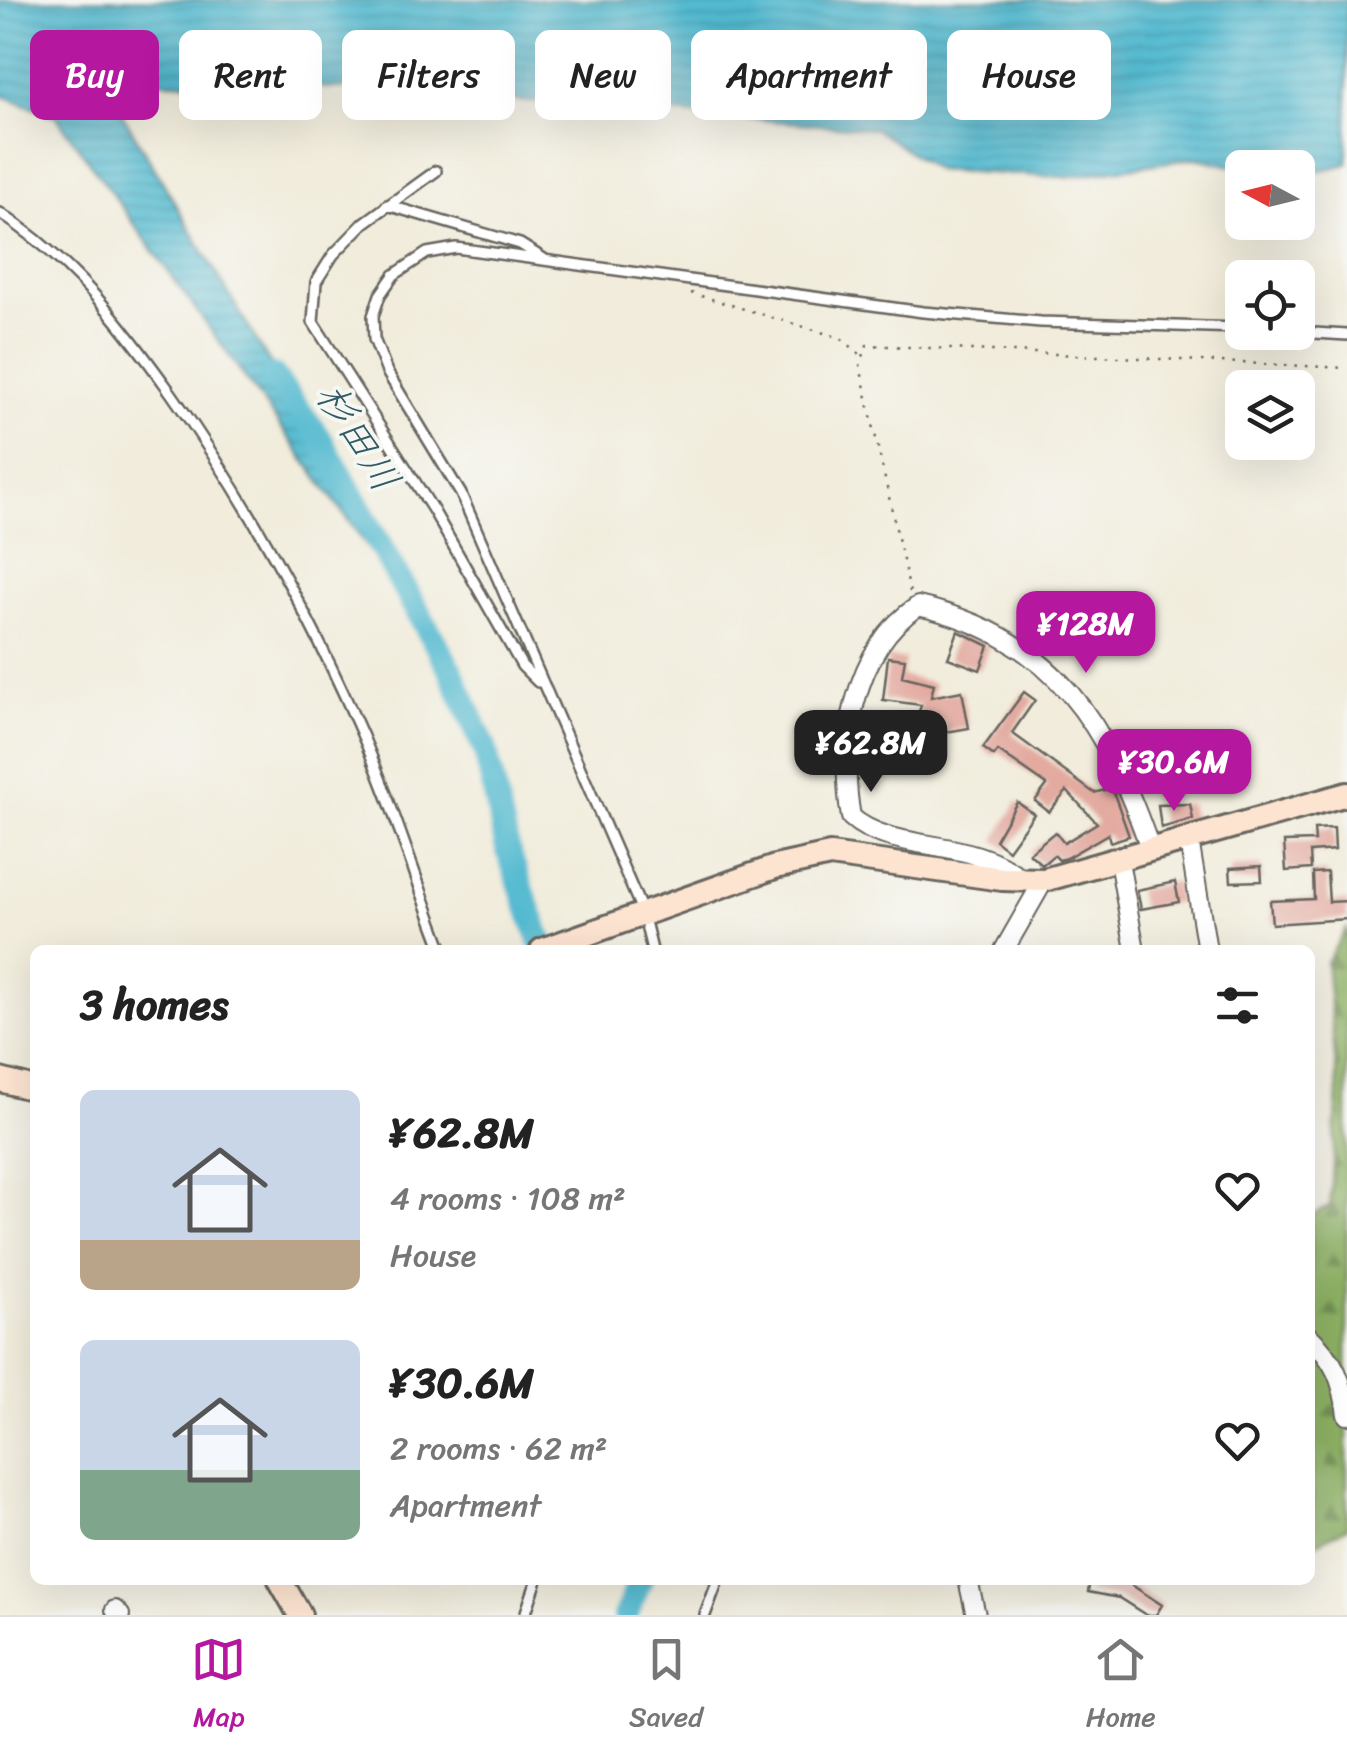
<!DOCTYPE html>
<meta charset="utf-8">
<style>
:root{--surface:#fff;--page:#f6f6f6;--text:#222;--muted:#767676;--line:#e0e0e0;--accent:#b5179e}
body{margin:0;font-family:Sriracha,"Klee One",sans-serif;background:var(--page);color:var(--text);height:100vh;display:flex;flex-direction:column;font-size:38px;white-space:nowrap}
*{box-sizing:border-box;margin:0}
p{font-size:32px;color:var(--muted)}
.icon{flex:none;width:55px;height:55px;fill:none;stroke:currentColor;stroke-width:2;stroke-linecap:round;stroke-linejoin:round}
.map{position:relative;flex:1;overflow:hidden}
.side{position:absolute;left:30px;top:945px;width:1285px;height:640px;display:flex;flex-direction:column;background:var(--surface);border-radius:15px;box-shadow:0 10px 40px #0002}
.side>*{flex:none}
.top-card{position:absolute;left:30px;top:30px;width:1288px;height:90px;display:flex;gap:20px}
.needle{width:65px;rotate:277deg}
.fabs{position:absolute;left:1225px;top:150px;display:grid;gap:20px}
.fabs a{display:grid;place-items:center;width:90px;height:90px;border-radius:15px;background:var(--surface);box-shadow:0 10px 40px #0002;font-size:50px}
.price{position:absolute;translate:-50% -85px;padding:0 22px;border-radius:20px;background:var(--accent);color:#fff;font-size:32px;line-height:65px;filter:drop-shadow(0 2px 5px #0008)}
.price::after{content:'';position:absolute;left:50%;top:60px;width:30px;height:22px;margin-left:-15px;background:inherit;clip-path:polygon(0 0,100% 0,50% 100%)}
.price.on{background:#222;color:#fff}
ul{padding:0;list-style:none}
li{display:flex;align-items:center;gap:30px;height:250px;padding:0 50px}
li span{display:grid;place-items:center;flex:none;width:280px;height:200px;border-radius:15px;color:#555}
li>.icon{margin-inline-start:auto}
span .icon{width:120px;height:120px;fill:#fffc;stroke-width:1}
li b{font-size:42px}
h2{display:flex;justify-content:space-between;align-items:center;height:120px;padding:0 50px;font-size:42px}
.tag{padding:0 35px;border-radius:15px;background:var(--surface);box-shadow:0 10px 40px #0002;font-size:35px;line-height:90px}
.tag.on{background:var(--accent);color:#fff}
.tabs{display:flex;justify-content:space-around;align-items:center;height:140px;border-top:2px solid var(--line);background:var(--surface);font-size:28px;color:var(--muted)}
.tabs a{display:grid;justify-items:center;gap:5px}
.tabs .on{color:var(--accent)}
.map>svg:first-child{display:block}
</style>
<div class="map">
<svg width="1347" height="1615" viewBox="0 0 1347 1615">
<defs>
<pattern id="forest-firs" width="22" height="20" patternUnits="userSpaceOnUse" patternTransform="scale(2.5)"><rect width="22" height="20" fill="#8cb064"/><path d="M5 1l3.5 6h-7zM16 11l3.5 6h-7z" fill="#728e52"/></pattern>
<pattern id="water-rules" width="6" height="5" patternUnits="userSpaceOnUse" patternTransform="scale(2.5)"><rect width="6" height="5" fill="#52bad0"/><path d="M0 2.5h6" fill="none" stroke="#479fb2"/></pattern>
</defs>
<rect width="100%" height="100%" fill="#f6f6f2"/>
<filter id="ink" filterUnits="userSpaceOnUse"><feTurbulence type="fractalNoise" baseFrequency=".01" numOctaves="2"/><feDisplacementMap in="SourceGraphic" scale="20" xChannelSelector="R" yChannelSelector="G"/><feConvolveMatrix kernelMatrix="1 2 1 2 8 2 1 2 1" color-interpolation-filters="sRGB"/></filter>
<filter id="wash" filterUnits="userSpaceOnUse"><feTurbulence type="fractalNoise" baseFrequency=".0048" numOctaves="4" result="noise"/><feDisplacementMap in="SourceGraphic" scale="40" xChannelSelector="R" yChannelSelector="G"/><feGaussianBlur stdDeviation="2.25" result="paint"/><feColorMatrix in="noise" values="0 0 0 0 0 0 0 0 0 0 0 0 0 0 0 0 0 1.4 0 .05"/><feComposite in="paint" operator="in"/></filter>
<g filter="url(#wash)">
<rect width="100%" height="100%" fill="#f1ecdb"/>
<path fill="url(#forest-firs)" stroke="#546640" stroke-width="2.5" d="M 1347,929 L 1347,1527 L 1312,1546 L 1310,1216 L 1330,1206 L 1338,1091 L 1326,962 Z"/>
<path fill="url(#water-rules)" stroke="#376b76" stroke-width="2.5" d="M 0,0 L 1347,0 L 1347,164 L 1298,176 L 1298,168 L 1242,168 L 1196,158 L 1065,177 L 936,170 L 875,129 L 371,89 L 143,81 L 108,90 L 429,632 L 56,116 L 0,95 Z"/>
<g fill="none" stroke-linecap="round" stroke-linejoin="round">
<path stroke="#52bad0" stroke-width="25" d="M 273,376 L 319,437 L 451,671 L 485,749 L 508,851 L 544,950
M 626,1615 L 640,1580"/>
</g>
<g id="blocks">
<path fill="#e3aaa0" d="M 958,631 L 989,646 L 980,670 L 948,658 Z
M 888,657 L 905,659 L 902,676 L 934,684 L 931,697 L 962,691 L 969,728 L 946,732 L 944,721 L 918,715 L 921,705 L 883,700 Z
M 1024,692 L 1035,700 L 1012,733 L 1094,793 L 1112,788 L 1129,836 L 1110,842 L 1108,834 L 1066,858 L 1059,860 L 1054,855 L 1042,865 L 1029,853 L 1055,832 L 1064,843 L 1097,823 L 1067,791 L 1049,812 L 1035,801 L 1047,785 L 998,751 L 994,756 L 983,748 Z
M 1017,802 L 1034,814 L 1008,850 L 995,840 Z
M 1190,804 L 1193,819 L 1161,828 L 1158,805 Z
M 1334,828 L 1335,850 L 1310,852 L 1311,869 L 1286,871 L 1284,842 L 1315,841 L 1314,829 Z
M 1261,866 L 1262,881 L 1231,882 L 1230,868 Z
M 1327,872 L 1329,902 L 1347,901 L 1347,919 L 1272,924 L 1270,901 L 1314,899 L 1313,873 Z
M 1175,882 L 1179,902 L 1141,909 L 1137,890 Z
M 1090,1580 L 1124,1580 L 1162,1605 L 1156,1615 L 1146,1615 L 1119,1598 L 1088,1592 Z"/>
</g>
</g>
<g filter="url(#ink)">
<use href="#blocks" fill-opacity="0" stroke="#67655f" stroke-width="2.5"/>
<g fill="none" stroke-linecap="round" stroke-linejoin="round">
<defs>
<path id="lane" d="M 436,171 L 364,223 L 333,255 L 316,282 L 313,322 L 433,510 L 522,666 L 538,682
M 387,205 L 520,244 L 544,259
M 0,213 C 74,262 120,322 171,393 C 244,496 306,608 357,723 C 390,796 414,875 443,950
M 1298,332 L 1347,335
M 652,950 L 643,913 L 461,494 L 387,372 L 374,339 L 373,316 L 380,295 L 394,275 L 427,253 L 456,248 L 923,312 L 1041,322 L 1242,328
M 525,1615 L 537,1580
M 705,1615 L 718,1580"/>
<path id="street" d="M 1189,840 L 1207,950
M 1119,861 L 1135,950
M 1023,880 C 971,835 892,854 851,817 C 838,746 853,649 918,606 C 1056,637 1108,727 1151,851
M 1004,950 L 1044,880
M 1310,1337 C 1335,1361 1343,1381 1347,1415
M 968,1580 L 976,1615
M 115,1610 L 120,1615"/>
<path id="secondary" d="M 542,950 L 775,867 L 830,855 L 1002,879 L 1044,880 L 1347,794
M 0,1080 L 35,1089
M 280,1580 L 300,1615"/>
</defs>
<use href="#lane" stroke="#67655f" stroke-width="14"/>
<use href="#street" stroke="#67655f" stroke-width="22"/>
<use href="#secondary" stroke="#67655f" stroke-width="28"/>
<path stroke="#67655f" stroke-width="2.5" stroke-dasharray="2.5 8" stroke-linecap="butt" d="M 691,293 L 841,338 L 860,354
M 910,592 L 860,366 L 867,345 L 1347,368"/>
<use href="#lane" stroke="#fff" stroke-width="9"/>
<use href="#street" stroke="#fff" stroke-width="18"/>
<use href="#secondary" stroke="#fde4d1" stroke-width="22"/>
</g>
</g>
<g text-anchor="middle" dominant-baseline="central" stroke-width="8" stroke-linejoin="round" paint-order="stroke">
<g font-size="40" font-style="italic" fill="#325b64" stroke="#f6f6f2">
<text transform="translate(358 437) rotate(58)">杉田川</text>
</g>
</g>
</svg>
<div class="fabs">
<a><svg class="needle" viewBox="-14 -14 28 28"><path d="M0-13l5 13h-10z" fill="#e53935"/><path d="M0 13l5-13h-10z" fill="#767676"/></svg></a>
<a><svg class="icon" aria-label="locate" viewBox="0 0 24 24"><circle cx="12" cy="12" r="6"/><path d="M12 2v4M12 18v4M2 12h4M18 12h4"/></svg></a>
<a><svg class="icon" aria-label="layers" viewBox="0 0 24 24"><path d="M12 4l9 5-9 5-9-5zM3 14l9 5 9-5"/></svg></a>
</div>
<b class="price" style="left:1086px;top:676px">¥128M</b>
<b class="price on" style="left:871px;top:795px">¥62.8M</b>
<b class="price" style="left:1174px;top:814px">¥30.6M</b>
<div class="top-card">
<a class="tag on">Buy</a>
<a class="tag">Rent</a>
<a class="tag">Filters</a>
<a class="tag">New</a>
<a class="tag">Apartment</a>
<a class="tag">House</a>
</div>
<section class="side">
<h2>3 homes<svg class="icon" aria-label="filters" viewBox="0 0 24 24"><path d="M4 7h16M4 17h16"/><circle cx="9" cy="7" r="2"/><circle cx="15" cy="17" r="2"/></svg></h2>
<ul>
<li><span style="background:linear-gradient(#c9d6e8 75%,#b9a48a 0)"><svg class="icon" aria-label="home" viewBox="0 0 24 24"><path d="M3 11l9-7 9 7M6 9v11h12V9"/></svg></span><div><b>¥62.8M</b><p>4 rooms · 108 m²</p><p>House</p></div><svg class="icon" aria-label="heart" viewBox="0 0 24 24"><path d="M12 20l-8-8c-3-5 5-10 8-4 3-6 11-1 8 4z"/></svg></li>
<li><span style="background:linear-gradient(#c9d6e8 65%,#7fa58c 0)"><svg class="icon" aria-label="home" viewBox="0 0 24 24"><path d="M3 11l9-7 9 7M6 9v11h12V9"/></svg></span><div><b>¥30.6M</b><p>2 rooms · 62 m²</p><p>Apartment</p></div><svg class="icon" aria-label="heart" viewBox="0 0 24 24"><path d="M12 20l-8-8c-3-5 5-10 8-4 3-6 11-1 8 4z"/></svg></li>
</ul>
</section>
</div>
<nav class="tabs">
<a class="on"><svg class="icon" aria-label="map" viewBox="0 0 24 24"><path d="M3 6l6-2 6 2 6-2v14l-6 2-6-2-6 2zM9 4v14M15 6v14"/></svg>Map</a>
<a><svg class="icon" aria-label="saved" viewBox="0 0 24 24"><path d="M7 4h10v16l-5-4-5 4z"/></svg>Saved</a>
<a><svg class="icon" aria-label="home" viewBox="0 0 24 24"><path d="M3 11l9-7 9 7M6 9v11h12V9"/></svg>Home</a>
</nav>
